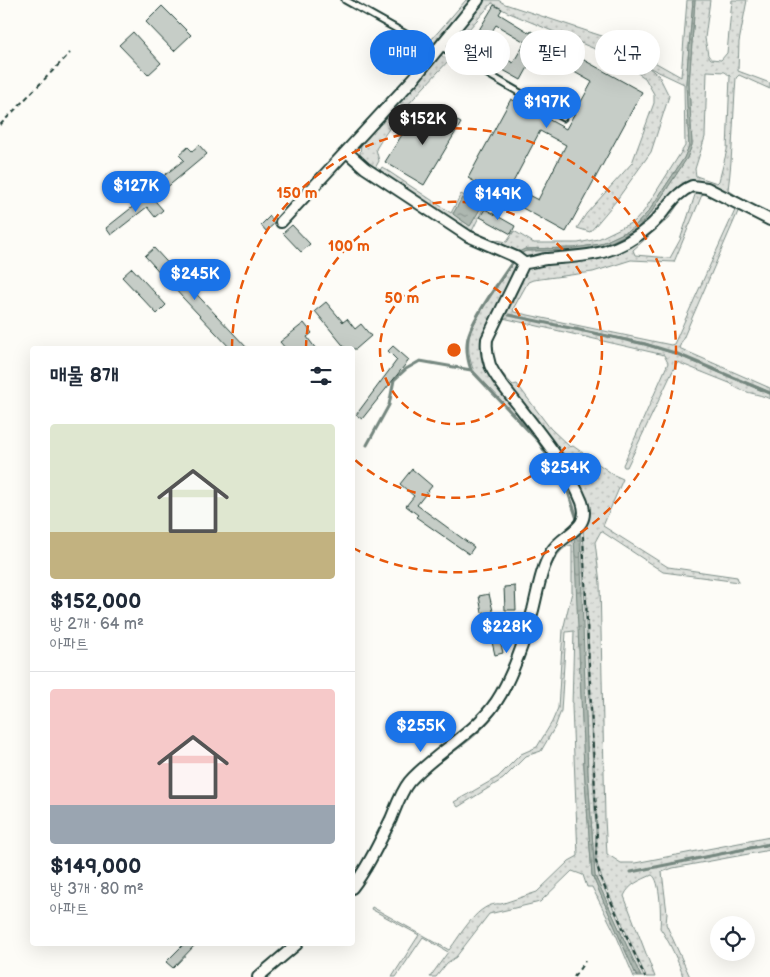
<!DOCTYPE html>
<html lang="ko">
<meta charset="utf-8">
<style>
:root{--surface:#fff;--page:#f6f6f7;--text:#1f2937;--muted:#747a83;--line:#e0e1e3;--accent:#1a73e8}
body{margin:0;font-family:"Balsamiq Sans","Poor Story",sans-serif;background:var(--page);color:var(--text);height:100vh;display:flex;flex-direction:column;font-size:19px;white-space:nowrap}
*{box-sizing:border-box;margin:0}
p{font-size:16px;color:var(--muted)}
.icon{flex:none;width:28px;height:28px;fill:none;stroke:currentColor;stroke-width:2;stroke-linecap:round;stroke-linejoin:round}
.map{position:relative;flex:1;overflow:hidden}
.sheet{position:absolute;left:30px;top:346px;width:325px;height:600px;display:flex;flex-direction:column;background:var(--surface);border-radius:5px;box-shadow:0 5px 20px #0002}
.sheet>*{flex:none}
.guide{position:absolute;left:370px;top:30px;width:325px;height:45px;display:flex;gap:10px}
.tools{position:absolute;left:710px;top:916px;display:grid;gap:10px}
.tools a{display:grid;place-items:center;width:45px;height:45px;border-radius:50%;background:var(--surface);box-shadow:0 5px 20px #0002;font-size:25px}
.price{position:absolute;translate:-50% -42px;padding:0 11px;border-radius:18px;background:var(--accent);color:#fff;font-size:16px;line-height:32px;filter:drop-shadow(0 1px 2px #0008)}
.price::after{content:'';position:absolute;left:50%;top:30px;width:15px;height:11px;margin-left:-8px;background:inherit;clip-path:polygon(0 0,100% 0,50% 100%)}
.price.selected{background:#222;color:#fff}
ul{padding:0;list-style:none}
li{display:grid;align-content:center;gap:10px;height:265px;padding:0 20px}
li+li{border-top:1px solid var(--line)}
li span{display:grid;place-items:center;height:155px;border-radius:5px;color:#555}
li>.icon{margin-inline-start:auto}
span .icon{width:90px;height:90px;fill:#fffc;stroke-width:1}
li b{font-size:21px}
h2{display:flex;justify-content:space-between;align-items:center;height:60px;padding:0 20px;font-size:21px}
.pill{padding:0 18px;border-radius:22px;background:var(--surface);box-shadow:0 5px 20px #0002;font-size:18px;line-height:45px}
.pill.selected{background:var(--accent);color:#fff}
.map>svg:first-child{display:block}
</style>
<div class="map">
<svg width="770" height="977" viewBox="0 0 770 977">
<defs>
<pattern id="grass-dots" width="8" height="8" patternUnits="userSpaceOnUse" patternTransform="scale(1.25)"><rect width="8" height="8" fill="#dde0db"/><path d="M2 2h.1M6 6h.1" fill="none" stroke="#bdc1bd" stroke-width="1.8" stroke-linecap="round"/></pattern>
<pattern id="water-ripples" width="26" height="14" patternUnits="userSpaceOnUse" patternTransform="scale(1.25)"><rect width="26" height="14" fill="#aeb8b1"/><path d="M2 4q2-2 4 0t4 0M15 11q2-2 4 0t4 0" fill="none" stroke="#8d9791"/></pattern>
</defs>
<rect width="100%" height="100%" fill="#fdfcf7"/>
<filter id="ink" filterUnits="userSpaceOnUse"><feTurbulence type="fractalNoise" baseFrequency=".02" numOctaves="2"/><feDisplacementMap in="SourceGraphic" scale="10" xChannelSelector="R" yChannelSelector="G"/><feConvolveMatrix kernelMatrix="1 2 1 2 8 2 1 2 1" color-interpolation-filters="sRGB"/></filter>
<g filter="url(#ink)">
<path fill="url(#grass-dots)" stroke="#7e8e88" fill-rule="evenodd" d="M 466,0 L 472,0 L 435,42 L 426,41 L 427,39 L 432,39 Z
M 482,0 L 498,0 L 505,4 L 617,41 L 681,77 L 687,0 L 693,0 L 686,83 L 689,146 L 684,158 L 649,211 L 632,229 L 600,244 L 575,248 L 525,249 L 517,253 L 480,239 L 379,172 L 382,167 L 451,213 L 461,194 L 484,207 L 472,231 L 486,238 L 507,242 L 514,231 L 534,243 L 578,243 L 598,239 L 635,221 L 644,211 L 685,146 L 684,84 L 648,67 L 659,76 L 669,96 L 651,152 L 616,201 L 590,232 L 577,228 L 586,214 L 632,163 L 654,103 L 654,94 L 645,78 L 614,57 L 507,12 L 492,3 L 453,47 L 452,37 ZM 462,198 L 480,209 L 470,226 L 453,214 Z
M 695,0 L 710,0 L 705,38 L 708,55 L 711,59 L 721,60 L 727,53 L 732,0 L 747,0 L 739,42 L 738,71 L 770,83 L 770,89 L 739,75 L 736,78 C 733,115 733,153 728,190 L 770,217 L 697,183 L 652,221 L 611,248 L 524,258 L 519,254 L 526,251 L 583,250 L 603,246 L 637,229 L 653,210 L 687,158 L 692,145 L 689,84 ZM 707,71 L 725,72 L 730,76 L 727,150 L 719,181 L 717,183 L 696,176 L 695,169 L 705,137 Z
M 439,54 L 449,60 C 424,88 395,115 376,149 L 379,161 L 374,170 L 360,154 L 361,144 Z
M 697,189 L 704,190 L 674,262 L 631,260 L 593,272 L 533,280 L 528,282 L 513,309 L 514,312 L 671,345 L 674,344 L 737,206 L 740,207 L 679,348 L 770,388 L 770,392 L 675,353 L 645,343 L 509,315 L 645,345 L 675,354 L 770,394 L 770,399 C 759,393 739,393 732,384 L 677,362 L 627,467 L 624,467 L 623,465 L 668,363 L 664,355 L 503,318 C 486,349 489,361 513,385 L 517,384 L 550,428 L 570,447 L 573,446 L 614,475 L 623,479 L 603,526 L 668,567 L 737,577 L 739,582 L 663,572 L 601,531 L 595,542 L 600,583 L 605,819 L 607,854 L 621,863 L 635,863 L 770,837 L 770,843 L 631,872 L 770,845 L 770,850 L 673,868 L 662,872 L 667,913 L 666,924 L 690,977 L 683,977 C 680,964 668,939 660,928 C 661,918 661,879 652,875 C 641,880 629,884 624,896 L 655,977 L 646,977 L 602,878 L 596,861 L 597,831 L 583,528 L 586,513 L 531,420 L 489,356 L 488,347 L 523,271 L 529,266 L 613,252 L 687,191 L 669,218 L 633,250 L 635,255 L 670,258 L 680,240 Z
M 515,260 L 518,264 L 484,352 L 568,481 L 579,505 L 580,523 L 569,492 L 540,442 L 474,371 C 469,360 467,346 470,333 C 475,318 505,276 515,260 Z
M 580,530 L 582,544 L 596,831 L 595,861 L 600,879 L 644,977 L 641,977 L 595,876 L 588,775 L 579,535 L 575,536 L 584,767 L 592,875 L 637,977 L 634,977 L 617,937 L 592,887 L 587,887 L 583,875 L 572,871 L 540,902 L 489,914 L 456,957 L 447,963 L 436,977 L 430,977 L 448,952 L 423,937 L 396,977 L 392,977 L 419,935 L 371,909 L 372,907 L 449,950 C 461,935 478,901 501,904 L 537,892 L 569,861 L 578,856 L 572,706 L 574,631 L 566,632 L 561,711 L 555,727 L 541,751 L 526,756 L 503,779 L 458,807 L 454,802 L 498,777 L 521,754 L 537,747 L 552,722 L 558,708 L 563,630 L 572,592 L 572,545 C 545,548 533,632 525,654 C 516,679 506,704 487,724 C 470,743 447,755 428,772 L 425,770 L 496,705 L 544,571 L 560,547 Z"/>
<path fill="url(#water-ripples)" stroke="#75877f" d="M 693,0 L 695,0 L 689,84 L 692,145 L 687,158 L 653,210 L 637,229 L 603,246 L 583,250 L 526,251 L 519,254 L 517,253 L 525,249 L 575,248 L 600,244 L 632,229 L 649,211 L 684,158 L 689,146 L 686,83 Z
M 462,198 L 480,209 L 470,226 L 453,214 Z
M 580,535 L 588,775 L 595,876 L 641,977 L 637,977 L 592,875 L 584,767 L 574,536 Z"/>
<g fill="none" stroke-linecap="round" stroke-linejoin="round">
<path stroke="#75877f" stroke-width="3" d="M 514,260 C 502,277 477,312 470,331 C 465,343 467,358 471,370 L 539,442 L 568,492 L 578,522
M 509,315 L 645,344 L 675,353 L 770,393
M 367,445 L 389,405 L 394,380 L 406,369 L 420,361 L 471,370
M 631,872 L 770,844"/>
</g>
<path fill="#c6cdc7" stroke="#1f3d34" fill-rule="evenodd" d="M 494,5 L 502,9 L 499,14 L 530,33 L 531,31 L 642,92 L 566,232 L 468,178 L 511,99 L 566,129 L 592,82 L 537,51 L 521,80 L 467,50 ZM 496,25 L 525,42 L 513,63 L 483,45 ZM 540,131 L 566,145 L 538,200 L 511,186 Z
M 162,6 L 191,35 L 174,51 L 146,22 Z
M 133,32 L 161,63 L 148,75 L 119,45 Z
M 435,109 L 461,123 L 424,185 L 385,162 L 415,114 L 428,122 Z
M 199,145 L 207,154 L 159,194 L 152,185 L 184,160 L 179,155 L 188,147 L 192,151 Z
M 149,194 L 163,210 L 155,217 L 147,207 L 111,235 L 106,228 Z
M 485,209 L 515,226 L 511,234 L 480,217 Z
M 270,216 L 274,224 L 266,231 L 261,225 Z
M 292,225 L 310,244 L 301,252 L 283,233 Z
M 154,248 L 186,283 L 248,349 L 231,349 L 183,298 L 145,256 Z
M 132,268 L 166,305 L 157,314 L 122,277 Z
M 326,302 L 343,322 L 347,319 L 355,329 L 361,324 L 371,336 L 356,349 L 346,349 L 315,311 Z
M 304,323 L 312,333 L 307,337 L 316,349 L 286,349 L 280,342 Z
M 393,346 L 409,360 L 362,419 L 356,415 L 397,360 L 388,351 Z
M 412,469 L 432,486 L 417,505 L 474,547 L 469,554 L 416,517 L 418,515 L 406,506 L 414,496 L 400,484 Z
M 515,586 L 516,610 L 505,610 L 504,587 Z
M 489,594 L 503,653 L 495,655 L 485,612 L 482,613 L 479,596 Z
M 184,944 L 196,944 L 173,968 L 166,962 Z"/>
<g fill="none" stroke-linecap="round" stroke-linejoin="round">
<defs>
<path id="lane" d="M 345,0 L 436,51
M 440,46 L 563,118"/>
<path id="street" d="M 348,153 L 365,168 L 468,236 L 516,257 L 524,263
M 281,222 L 415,77 L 478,0
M 352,888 C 368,867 379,843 391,819 C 396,807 401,792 409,782 C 437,750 480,732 501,694 C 516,667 525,639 533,610 C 538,590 541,569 551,552 C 562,533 592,530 582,502 C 568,467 541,435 518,405 C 508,392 496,379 490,365 C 487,356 486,348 487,339 L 524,263 C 531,263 539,260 546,259 C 589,256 617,255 650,226 C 665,213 673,194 692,186 L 707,188 L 770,220
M 258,977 L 297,944"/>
</defs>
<use href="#lane" stroke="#1f3d34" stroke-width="9"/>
<use href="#street" stroke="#1f3d34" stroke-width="14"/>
<path stroke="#1f3d34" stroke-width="2" stroke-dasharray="5 4" stroke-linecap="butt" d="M 0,125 L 70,53
M 583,536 L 597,831 L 596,861 L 601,879 L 645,977
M 574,977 L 585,961"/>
<use href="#lane" stroke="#fdfcf7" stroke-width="5"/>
<use href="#street" stroke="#fdfcf7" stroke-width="10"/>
</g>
</g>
<g fill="none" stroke="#e8590c" stroke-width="2.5" stroke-dasharray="9 6">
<circle cx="454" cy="350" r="74"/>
<path d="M306 349A148 148 0 1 1 353 458"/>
<path d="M232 348A222 222 0 1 1 353 548"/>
</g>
<circle cx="454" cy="350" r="8" fill="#e8590c" stroke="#fdfcf7" stroke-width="2.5"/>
<g font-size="15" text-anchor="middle" font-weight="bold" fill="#e8590c" stroke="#fdfcf7" stroke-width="5" stroke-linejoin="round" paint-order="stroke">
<text x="297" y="198">150 m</text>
<text x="349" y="251">100 m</text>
<text x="402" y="303">50 m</text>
</g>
</svg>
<div class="tools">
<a><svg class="icon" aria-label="locate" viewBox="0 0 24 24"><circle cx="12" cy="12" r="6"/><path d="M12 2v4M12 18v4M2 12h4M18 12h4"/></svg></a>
</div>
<b class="price" style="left:547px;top:129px">$197K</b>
<b class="price selected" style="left:423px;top:146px">$152K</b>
<b class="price" style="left:136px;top:213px">$127K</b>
<b class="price" style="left:498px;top:221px">$149K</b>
<b class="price" style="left:195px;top:301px">$245K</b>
<b class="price" style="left:565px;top:495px">$254K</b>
<b class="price" style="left:507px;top:654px">$228K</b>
<b class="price" style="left:421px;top:753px">$255K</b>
<div class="guide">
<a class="pill selected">매매</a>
<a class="pill">월세</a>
<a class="pill">필터</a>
<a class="pill">신규</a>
</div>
<section class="sheet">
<h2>매물 8개<svg class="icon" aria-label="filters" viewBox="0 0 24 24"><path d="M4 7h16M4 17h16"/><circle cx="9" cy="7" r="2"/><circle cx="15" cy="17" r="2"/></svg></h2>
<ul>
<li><span style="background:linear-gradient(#dfe7d0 70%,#c2b280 0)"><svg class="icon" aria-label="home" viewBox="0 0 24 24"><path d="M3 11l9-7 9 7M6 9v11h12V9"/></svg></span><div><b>$152,000</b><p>방 2개 · 64 m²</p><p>아파트</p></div></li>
<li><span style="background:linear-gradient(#f6c9c9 75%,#9aa5b1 0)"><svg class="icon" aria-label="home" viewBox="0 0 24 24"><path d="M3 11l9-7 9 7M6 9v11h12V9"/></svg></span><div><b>$149,000</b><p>방 3개 · 80 m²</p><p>아파트</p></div></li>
</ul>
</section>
</div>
